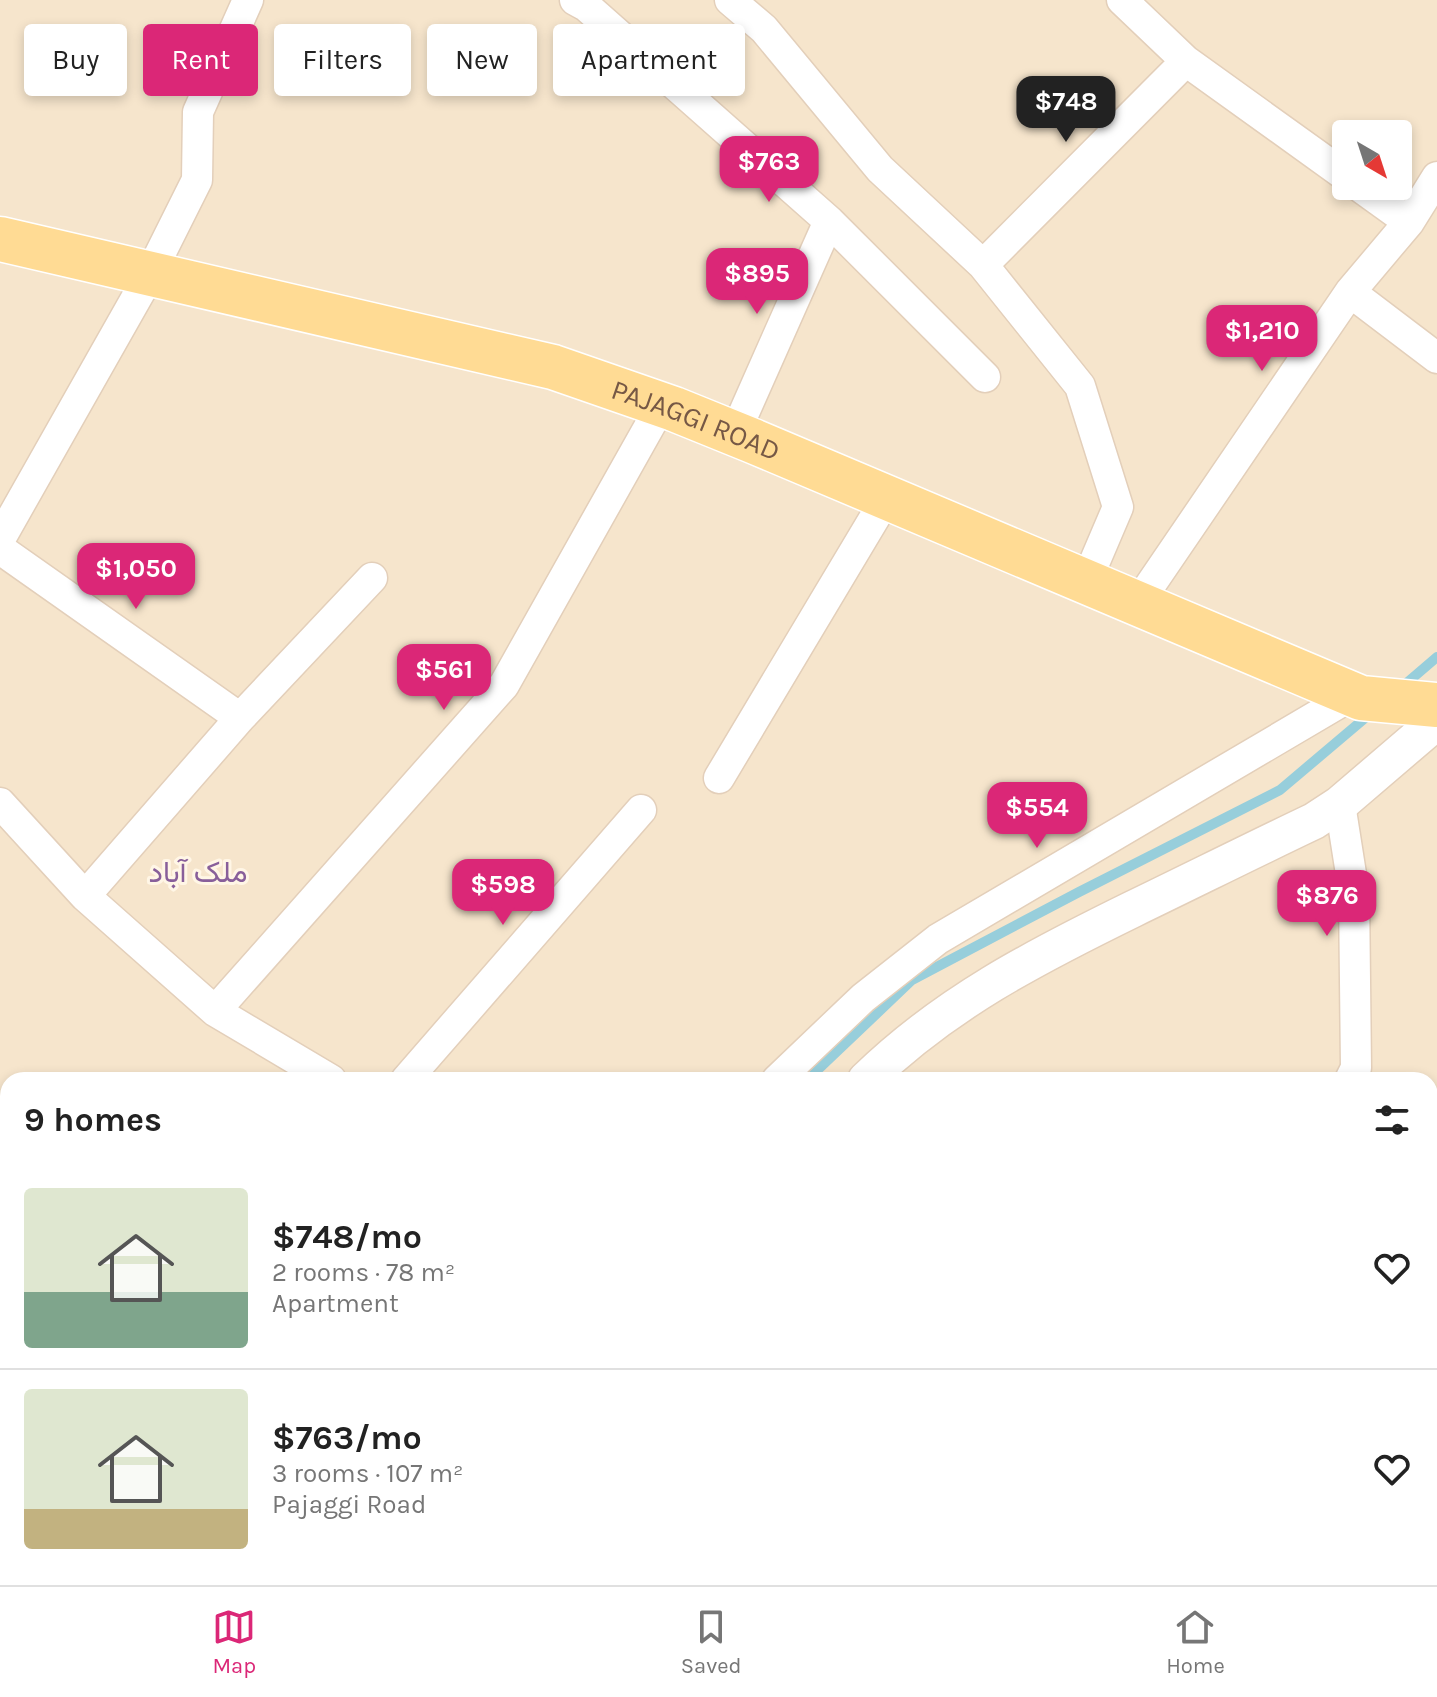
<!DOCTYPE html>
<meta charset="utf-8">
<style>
:root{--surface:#fff;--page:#f6f6f6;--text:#222;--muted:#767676;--line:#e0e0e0;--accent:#db2777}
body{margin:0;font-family:Karla,Vazirmatn,sans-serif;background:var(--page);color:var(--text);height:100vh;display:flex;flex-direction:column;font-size:30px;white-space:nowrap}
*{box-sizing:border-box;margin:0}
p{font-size:26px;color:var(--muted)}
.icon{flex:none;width:44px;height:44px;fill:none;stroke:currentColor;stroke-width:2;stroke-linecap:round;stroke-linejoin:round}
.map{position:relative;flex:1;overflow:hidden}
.side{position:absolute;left:0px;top:1072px;width:1438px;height:514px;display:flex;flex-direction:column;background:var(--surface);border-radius:24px 24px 0 0;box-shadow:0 4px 12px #0003}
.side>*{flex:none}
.guide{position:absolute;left:24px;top:24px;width:800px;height:72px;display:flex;gap:16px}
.needle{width:52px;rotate:141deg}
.controls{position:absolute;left:1332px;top:120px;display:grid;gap:16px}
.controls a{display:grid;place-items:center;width:80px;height:80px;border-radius:8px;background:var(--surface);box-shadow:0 4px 12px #0003;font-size:40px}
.price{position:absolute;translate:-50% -68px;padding:0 18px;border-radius:16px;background:var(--accent);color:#fff;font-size:26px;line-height:52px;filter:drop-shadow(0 2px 4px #0008)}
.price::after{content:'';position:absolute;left:50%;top:48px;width:24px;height:18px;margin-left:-12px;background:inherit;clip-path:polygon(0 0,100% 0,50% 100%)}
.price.selected{background:#222;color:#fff}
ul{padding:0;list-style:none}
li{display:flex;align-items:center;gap:24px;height:200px;padding:0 24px}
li+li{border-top:2px solid var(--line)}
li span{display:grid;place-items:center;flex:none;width:224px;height:160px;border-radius:8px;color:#555}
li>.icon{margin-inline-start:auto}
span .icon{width:96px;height:96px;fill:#fffc;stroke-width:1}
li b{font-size:34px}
h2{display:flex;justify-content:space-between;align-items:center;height:96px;padding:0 24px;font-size:34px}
.chip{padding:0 28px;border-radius:8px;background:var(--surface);box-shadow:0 4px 12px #0003;font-size:28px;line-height:72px}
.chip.selected{background:var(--accent);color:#fff}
.dock{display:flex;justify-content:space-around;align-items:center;height:112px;border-top:2px solid var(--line);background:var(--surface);font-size:22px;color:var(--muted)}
.dock a{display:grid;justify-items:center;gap:4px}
.dock .selected{color:var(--accent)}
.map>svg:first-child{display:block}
</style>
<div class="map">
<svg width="1437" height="1585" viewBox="0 0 1437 1585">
<rect width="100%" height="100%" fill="#fef3de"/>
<path fill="#f6e5cc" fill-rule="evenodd" d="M 0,0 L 1437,0 L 1437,1585 L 0,1585 ZM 1346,134 L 1398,134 L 1398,186 L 1346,186 ZM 8,1080 L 1430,1080 L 1430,1578 L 8,1578 Z"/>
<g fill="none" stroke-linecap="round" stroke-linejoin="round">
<path stroke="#97cedb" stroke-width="10" d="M 1402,687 L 1437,657
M 807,1080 L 912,980 L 1079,892 L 1280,790 L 1371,713
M 408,1585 L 413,1578"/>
<defs>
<path id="minor" d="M 575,0 L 586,6 L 829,221 L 985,377
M 730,0 L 764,29 L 880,169 L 983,265 L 1080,386 L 1118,507 L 1086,582
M 1122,0 L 1186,61 L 1346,176
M 1359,186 L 1409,222
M 983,265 L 1186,61
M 1350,292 L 1437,358
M 735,433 L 829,221
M 0,539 L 150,274 L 197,180 L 198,112 L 248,0
M 0,549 L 240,718
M 1138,603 L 1350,292 L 1409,222 L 1437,177
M 719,778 L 887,497
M 0,803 L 85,896 L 215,1011 L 331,1080
M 1340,804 L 1354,893 L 1356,1068 L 1350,1080
M 85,896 L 240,718 L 372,578
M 215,1011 L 504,685 L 662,404
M 406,1080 L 641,810
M 777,1080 L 863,998 L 938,939 L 1354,694
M 0,1157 L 6,1148
M 1430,1379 L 1437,1388
M 0,1397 L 8,1383
M 0,1476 L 8,1479
M 251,1578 L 270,1585
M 374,1585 L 379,1578"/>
<path id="tertiary" d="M 866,1080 C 945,1003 1035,957 1133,909 C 1193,880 1253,850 1314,821 L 1340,804 L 1437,721
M 444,1585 L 449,1578"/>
<g id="primary">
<path id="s1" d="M 0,239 L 553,367 L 674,409 L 753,441 L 1361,698 L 1437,705"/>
</g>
</defs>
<use href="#minor" stroke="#e3cfba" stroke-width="33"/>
<use href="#tertiary" stroke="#e3cfba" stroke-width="39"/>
<use href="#primary" stroke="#fff" stroke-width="47"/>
<use href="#minor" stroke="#fff" stroke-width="30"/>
<use href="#tertiary" stroke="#fff" stroke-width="36"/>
<use href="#primary" stroke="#ffdb94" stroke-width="44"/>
</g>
<g text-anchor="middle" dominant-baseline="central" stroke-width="6" stroke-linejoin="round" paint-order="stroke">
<g font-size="28" fill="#765845" stroke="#fff6e6">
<text stroke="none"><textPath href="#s1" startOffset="720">PAJAGGI ROAD</textPath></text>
</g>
<g font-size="30" fill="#885f9a" stroke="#fff6e6">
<text x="198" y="872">ملک آباد</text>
</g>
</g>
</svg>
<div class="controls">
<a><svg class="needle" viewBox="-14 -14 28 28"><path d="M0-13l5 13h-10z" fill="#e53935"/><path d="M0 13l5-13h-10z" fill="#767676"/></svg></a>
</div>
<b class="price selected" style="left:1066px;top:144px">$748</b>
<b class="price" style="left:769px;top:204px">$763</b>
<b class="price" style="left:757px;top:316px">$895</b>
<b class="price" style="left:1262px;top:373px">$1,210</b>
<b class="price" style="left:136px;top:611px">$1,050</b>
<b class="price" style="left:444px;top:712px">$561</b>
<b class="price" style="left:1037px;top:850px">$554</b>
<b class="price" style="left:503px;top:927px">$598</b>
<b class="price" style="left:1327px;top:938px">$876</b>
<div class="guide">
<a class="chip">Buy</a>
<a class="chip selected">Rent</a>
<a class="chip">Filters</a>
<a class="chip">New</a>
<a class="chip">Apartment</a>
</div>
<section class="side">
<h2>9 homes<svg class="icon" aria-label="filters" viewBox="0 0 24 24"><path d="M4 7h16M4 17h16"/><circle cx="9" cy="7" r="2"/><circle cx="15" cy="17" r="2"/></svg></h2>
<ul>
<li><span style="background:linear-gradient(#dfe7d0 65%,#7fa58c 0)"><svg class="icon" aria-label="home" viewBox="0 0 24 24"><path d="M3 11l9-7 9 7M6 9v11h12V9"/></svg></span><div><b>$748/mo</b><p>2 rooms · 78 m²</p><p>Apartment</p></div><svg class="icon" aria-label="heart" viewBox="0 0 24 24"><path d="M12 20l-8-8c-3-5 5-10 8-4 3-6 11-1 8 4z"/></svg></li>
<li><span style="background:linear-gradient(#dfe7d0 75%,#c2b280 0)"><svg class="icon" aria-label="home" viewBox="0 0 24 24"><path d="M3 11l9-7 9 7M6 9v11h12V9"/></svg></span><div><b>$763/mo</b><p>3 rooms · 107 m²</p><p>Pajaggi Road</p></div><svg class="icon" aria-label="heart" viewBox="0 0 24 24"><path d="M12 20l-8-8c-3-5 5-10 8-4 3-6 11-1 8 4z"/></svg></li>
</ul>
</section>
</div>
<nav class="dock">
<a class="selected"><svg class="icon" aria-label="map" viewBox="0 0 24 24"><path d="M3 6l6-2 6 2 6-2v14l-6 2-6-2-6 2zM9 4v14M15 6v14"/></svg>Map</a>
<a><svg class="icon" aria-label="saved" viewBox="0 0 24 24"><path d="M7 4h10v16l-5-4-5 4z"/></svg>Saved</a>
<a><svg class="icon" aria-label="home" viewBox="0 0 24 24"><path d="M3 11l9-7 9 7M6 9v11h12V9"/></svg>Home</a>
</nav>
